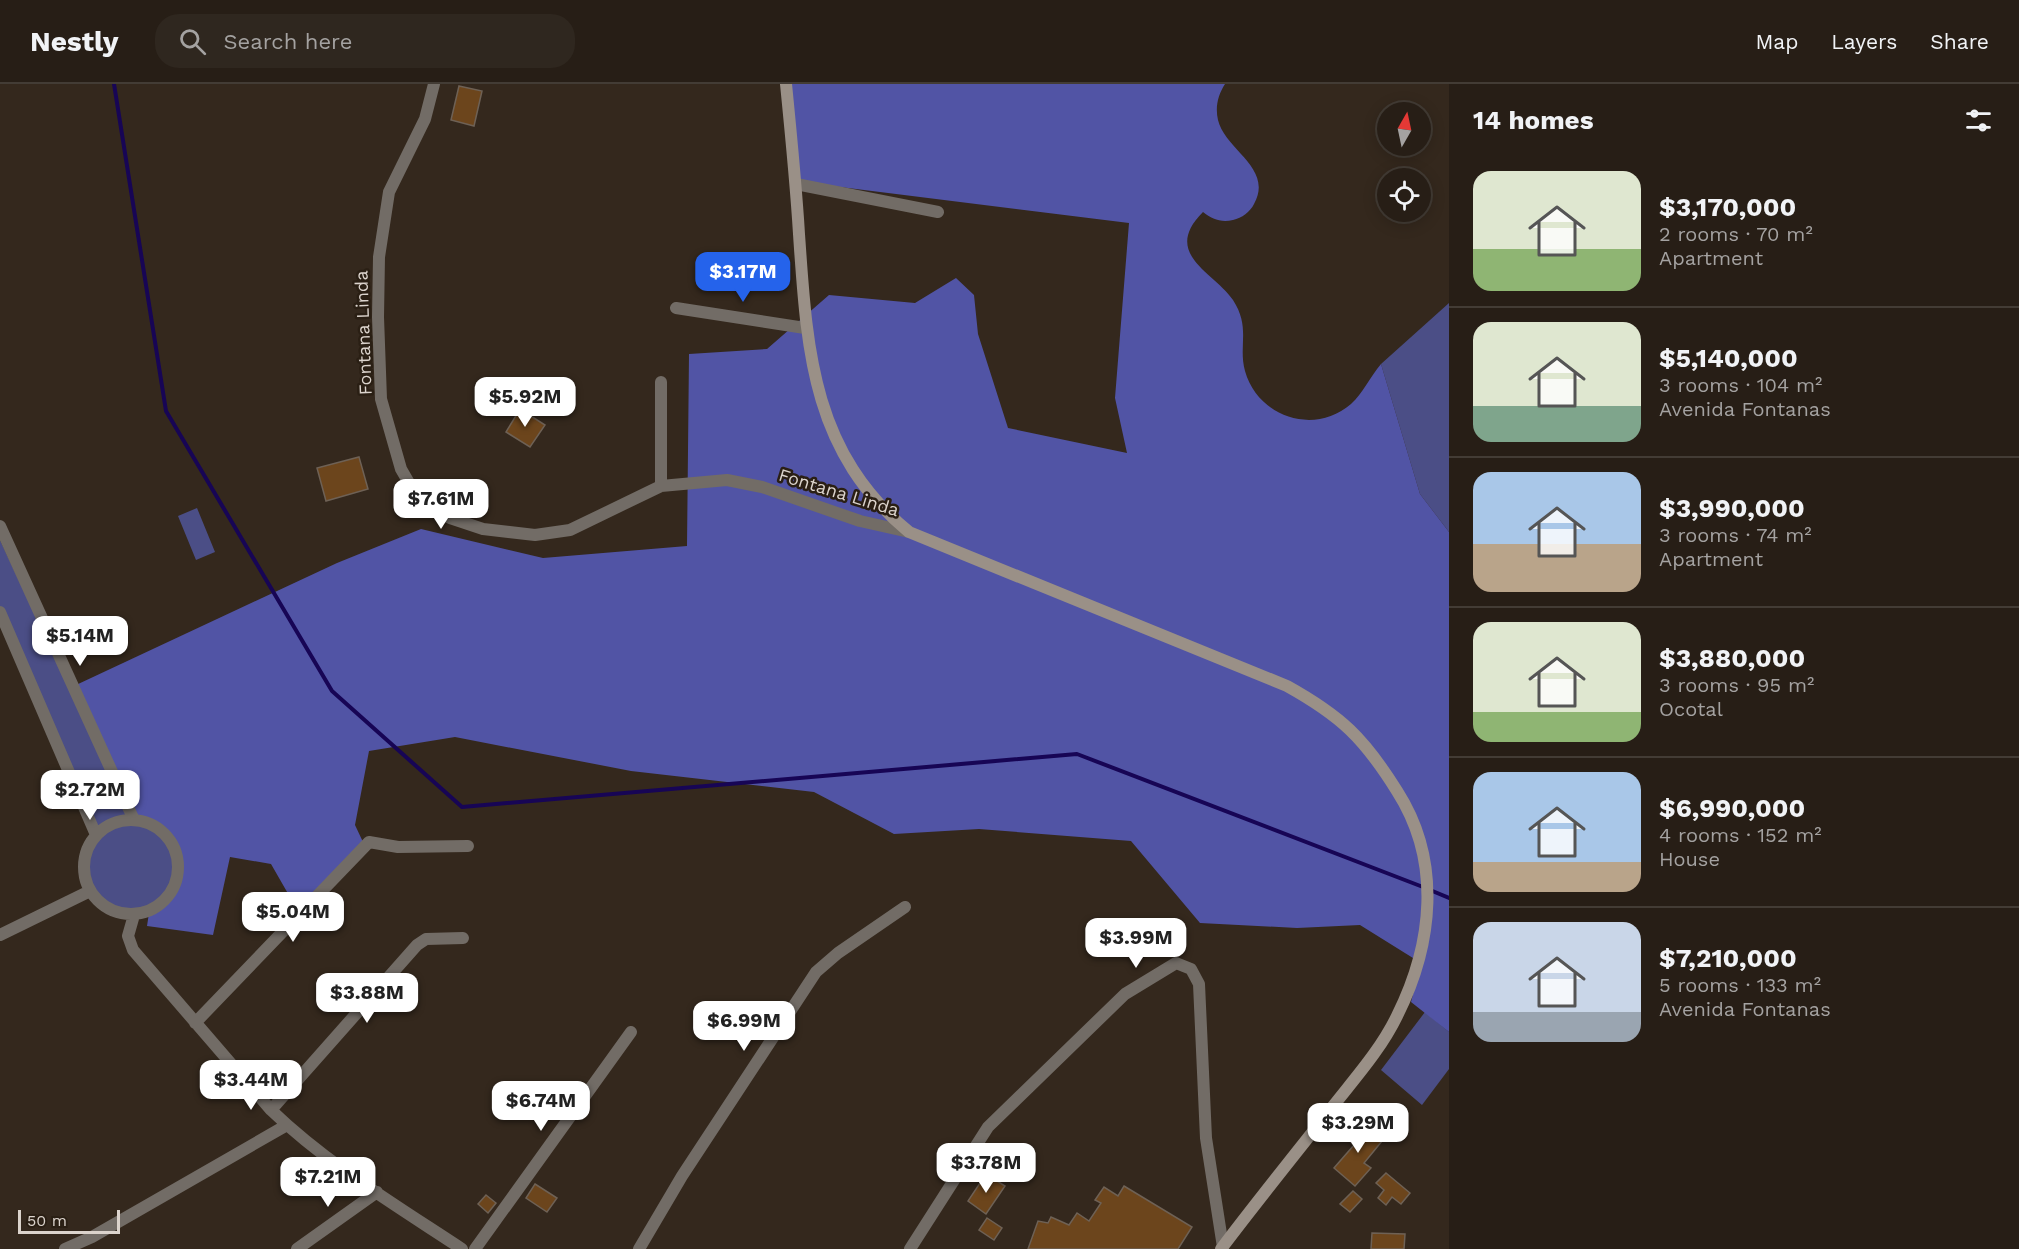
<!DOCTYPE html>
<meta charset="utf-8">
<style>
:root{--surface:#271e16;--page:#2f271f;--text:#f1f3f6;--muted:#a4a2a1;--line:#433c35;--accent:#2563eb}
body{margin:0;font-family:"Work Sans",sans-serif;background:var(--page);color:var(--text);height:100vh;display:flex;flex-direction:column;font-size:22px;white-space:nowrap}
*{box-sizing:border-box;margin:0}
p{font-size:20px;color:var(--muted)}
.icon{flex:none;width:33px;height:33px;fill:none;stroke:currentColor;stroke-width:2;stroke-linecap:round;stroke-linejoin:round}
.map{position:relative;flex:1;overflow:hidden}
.side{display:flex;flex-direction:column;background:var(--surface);width:570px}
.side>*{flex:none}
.needle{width:39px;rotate:9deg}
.buttons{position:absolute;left:1377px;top:18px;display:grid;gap:12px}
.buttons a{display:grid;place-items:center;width:54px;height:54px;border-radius:50%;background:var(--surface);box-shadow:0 3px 15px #0003,0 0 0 2px var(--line);font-size:30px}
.scale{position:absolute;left:18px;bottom:15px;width:102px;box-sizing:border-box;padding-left:6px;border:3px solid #dbd3cc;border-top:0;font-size:16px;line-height:21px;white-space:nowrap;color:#dbd3cc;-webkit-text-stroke:4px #2a1f14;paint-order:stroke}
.price{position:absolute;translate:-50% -51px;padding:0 14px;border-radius:12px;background:#fff;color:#222;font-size:20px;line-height:39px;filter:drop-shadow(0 2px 3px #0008)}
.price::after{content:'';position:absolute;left:50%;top:36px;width:18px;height:14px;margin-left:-9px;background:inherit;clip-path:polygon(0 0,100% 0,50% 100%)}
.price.selected{background:var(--accent);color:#fff}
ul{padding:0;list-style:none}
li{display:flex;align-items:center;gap:18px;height:150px;padding:0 24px}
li+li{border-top:2px solid var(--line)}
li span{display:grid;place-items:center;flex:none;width:168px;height:120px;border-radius:18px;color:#555}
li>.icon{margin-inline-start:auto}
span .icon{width:72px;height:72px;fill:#fffc;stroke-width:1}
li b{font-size:26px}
h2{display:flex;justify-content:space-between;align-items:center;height:72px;padding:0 24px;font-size:26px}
header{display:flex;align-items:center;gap:36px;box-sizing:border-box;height:84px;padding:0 30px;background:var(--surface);border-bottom:2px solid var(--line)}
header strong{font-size:28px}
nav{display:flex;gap:33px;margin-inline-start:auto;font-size:21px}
.search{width:420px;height:54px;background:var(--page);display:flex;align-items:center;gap:15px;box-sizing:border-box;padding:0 21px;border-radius:24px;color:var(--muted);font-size:22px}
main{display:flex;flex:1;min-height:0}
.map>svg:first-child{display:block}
</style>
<header>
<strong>Nestly</strong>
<div class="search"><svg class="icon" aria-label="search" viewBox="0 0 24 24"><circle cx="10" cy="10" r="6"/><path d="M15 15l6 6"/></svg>Search here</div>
<nav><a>Map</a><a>Layers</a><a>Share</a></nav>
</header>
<main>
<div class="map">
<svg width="1449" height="1165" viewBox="0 0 1449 1165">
<rect width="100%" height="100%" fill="#34281d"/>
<path fill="#4b4e86" d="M 1449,219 L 1449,448 L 1420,410 L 1381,280 Z
M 197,424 L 215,468 L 196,476 L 178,432 Z
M 0,456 L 131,736 C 234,767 137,876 92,806 C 80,787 88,766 99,750 L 0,523 Z
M 1425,928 L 1449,948 L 1449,985 L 1422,1021 L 1381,986 Z"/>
<path fill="#5154a5" d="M 790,0 L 1225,0 C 1218,11 1215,23 1218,36 C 1225,66 1274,84 1254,120 C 1250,128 1242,134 1233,136 C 1221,139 1212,135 1203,128 C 1161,170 1214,188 1233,216 C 1251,244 1238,261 1245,287 C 1258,333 1314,352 1351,320 C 1363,309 1370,293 1381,280 L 1420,410 L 1449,448 L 1449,948 L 1411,918 L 1421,879 L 1360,841 L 1297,844 L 1200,839 L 1131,757 L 979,745 L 894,750 L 814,708 L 631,687 L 455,653 L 369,667 L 355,741 L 363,758 L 298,827 L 271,780 L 230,773 L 213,851 L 147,842 L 149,829 C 194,800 186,750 134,735 L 76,601 L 337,479 L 421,445 L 543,474 L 687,462 L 689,270 L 767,265 L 829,211 L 915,219 L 956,194 L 974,211 L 978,250 L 1008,344 L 1127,369 L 1115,314 L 1129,139 L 800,98 Z"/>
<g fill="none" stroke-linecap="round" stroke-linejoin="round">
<path stroke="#170555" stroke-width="4" d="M 114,0 L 166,327 L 332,607 L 462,723 L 1077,670 L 1423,803
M 1430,806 L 1449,814"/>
</g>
<path fill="#6c451c" stroke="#6e6155" stroke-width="1.5" d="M 459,2 L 482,7 L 474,42 L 451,36 Z
M 520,325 L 545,341 L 530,363 L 506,348 Z
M 359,373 L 368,405 L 326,417 L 317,384 Z
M 1358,1038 L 1382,1057 L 1364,1079 L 1371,1084 L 1355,1102 L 1334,1084 L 1354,1061 L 1345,1053 Z
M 1386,1089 L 1410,1109 L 1401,1120 L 1392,1113 L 1386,1121 L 1378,1114 L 1384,1106 L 1376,1099 Z
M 986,1090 L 1005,1102 L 986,1130 L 968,1117 Z
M 535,1100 L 557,1114 L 547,1128 L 526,1114 Z
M 1124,1102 L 1192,1143 L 1178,1165 L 1028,1165 L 1038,1137 L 1048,1139 L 1051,1133 L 1069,1141 L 1077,1129 L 1089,1137 L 1101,1119 L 1095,1116 L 1104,1103 L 1118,1112 Z
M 1353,1107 L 1362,1115 L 1350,1128 L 1340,1120 Z
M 486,1111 L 496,1119 L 488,1129 L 478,1120 Z
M 987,1134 L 1002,1144 L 994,1156 L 979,1146 Z
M 1372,1149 L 1405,1150 L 1404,1165 L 1371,1165 Z"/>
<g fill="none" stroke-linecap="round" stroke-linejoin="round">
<path stroke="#726c66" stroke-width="12" d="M 434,0 L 425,35 L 389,108 L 379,173 L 378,233 L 381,315 L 401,385 L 420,418 L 450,434 L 483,445 L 535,451 L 570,446 L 661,402 L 727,396 L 762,403 L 860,437 L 909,448
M 796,100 L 938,128
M 676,224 L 805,244
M 661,402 L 661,298
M 0,442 L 134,736
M 0,528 L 96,751
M84 783a47 47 0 1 1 94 0a47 47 0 1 1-94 0Z
M 134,831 L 128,852 L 133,866 L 271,1026 C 327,1080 397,1122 462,1165
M 0,851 L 90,807
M 195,939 L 369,758 L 398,763 L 468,762
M 271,1026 L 417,861 L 426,855 L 463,854
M 65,1165 L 92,1153 L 287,1041
M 297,1165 L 377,1108
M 475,1165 L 631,948
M 639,1165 L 682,1092 L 816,888 L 838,869 L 905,823
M 910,1165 L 988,1043 L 1125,910 L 1176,879 L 1191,885 L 1199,900 L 1206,1054 L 1223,1163"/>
<path stroke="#9a9087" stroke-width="12" d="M 786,0 C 791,50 796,100 799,150 C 807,267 812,368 909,448 L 1287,602 C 1341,632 1364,654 1397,707 C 1442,777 1433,860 1397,932 C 1381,965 1356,993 1334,1021 C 1296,1069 1258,1116 1221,1165"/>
</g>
<g text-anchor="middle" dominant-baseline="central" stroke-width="5" stroke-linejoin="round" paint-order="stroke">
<g font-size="18" fill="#dbd3cc" stroke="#2a1f14">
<text transform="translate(363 249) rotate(-92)">Fontana Linda</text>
<text transform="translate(839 408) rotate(17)">Fontana Linda</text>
</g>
</g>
</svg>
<div class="buttons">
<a><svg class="needle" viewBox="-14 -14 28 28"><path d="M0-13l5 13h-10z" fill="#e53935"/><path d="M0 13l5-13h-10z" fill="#a4a2a1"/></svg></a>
<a><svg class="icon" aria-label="locate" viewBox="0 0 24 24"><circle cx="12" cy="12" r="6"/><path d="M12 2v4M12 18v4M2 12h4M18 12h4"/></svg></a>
</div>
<div class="scale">50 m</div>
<b class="price selected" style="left:743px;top:219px">$3.17M</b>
<b class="price" style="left:525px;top:344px">$5.92M</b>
<b class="price" style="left:441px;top:446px">$7.61M</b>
<b class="price" style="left:80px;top:583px">$5.14M</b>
<b class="price" style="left:90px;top:737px">$2.72M</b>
<b class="price" style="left:293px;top:859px">$5.04M</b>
<b class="price" style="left:1136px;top:885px">$3.99M</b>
<b class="price" style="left:367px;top:940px">$3.88M</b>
<b class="price" style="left:744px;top:968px">$6.99M</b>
<b class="price" style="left:251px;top:1027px">$3.44M</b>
<b class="price" style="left:541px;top:1048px">$6.74M</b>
<b class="price" style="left:1358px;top:1070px">$3.29M</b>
<b class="price" style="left:986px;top:1110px">$3.78M</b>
<b class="price" style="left:328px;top:1124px">$7.21M</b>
</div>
<section class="side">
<h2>14 homes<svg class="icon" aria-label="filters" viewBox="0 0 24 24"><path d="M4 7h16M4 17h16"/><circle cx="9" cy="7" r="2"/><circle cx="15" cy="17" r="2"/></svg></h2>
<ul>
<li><span style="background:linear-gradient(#dfe7d0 65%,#8fb573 0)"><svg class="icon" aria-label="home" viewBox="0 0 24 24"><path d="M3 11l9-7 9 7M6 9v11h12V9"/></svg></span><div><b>$3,170,000</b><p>2 rooms · 70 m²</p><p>Apartment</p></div></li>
<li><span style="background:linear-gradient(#dfe7d0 70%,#7fa58c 0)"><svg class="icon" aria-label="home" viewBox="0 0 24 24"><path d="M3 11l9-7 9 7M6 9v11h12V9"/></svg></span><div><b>$5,140,000</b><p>3 rooms · 104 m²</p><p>Avenida Fontanas</p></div></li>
<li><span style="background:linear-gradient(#a9c7e8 60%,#b9a48a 0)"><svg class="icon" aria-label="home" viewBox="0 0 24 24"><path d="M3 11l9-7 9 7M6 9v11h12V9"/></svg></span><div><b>$3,990,000</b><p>3 rooms · 74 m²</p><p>Apartment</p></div></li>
<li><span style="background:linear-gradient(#dfe7d0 75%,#8fb573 0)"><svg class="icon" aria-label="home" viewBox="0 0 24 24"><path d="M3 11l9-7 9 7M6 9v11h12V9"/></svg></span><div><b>$3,880,000</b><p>3 rooms · 95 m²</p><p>Ocotal</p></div></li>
<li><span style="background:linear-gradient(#a9c7e8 75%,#b9a48a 0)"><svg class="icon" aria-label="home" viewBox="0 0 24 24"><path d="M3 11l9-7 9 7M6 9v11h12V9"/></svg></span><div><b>$6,990,000</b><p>4 rooms · 152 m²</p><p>House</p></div></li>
<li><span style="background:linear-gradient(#c9d6e8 75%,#9aa5b1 0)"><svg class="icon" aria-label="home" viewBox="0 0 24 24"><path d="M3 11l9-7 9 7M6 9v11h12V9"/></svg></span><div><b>$7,210,000</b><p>5 rooms · 133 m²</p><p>Avenida Fontanas</p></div></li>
</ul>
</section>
</main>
